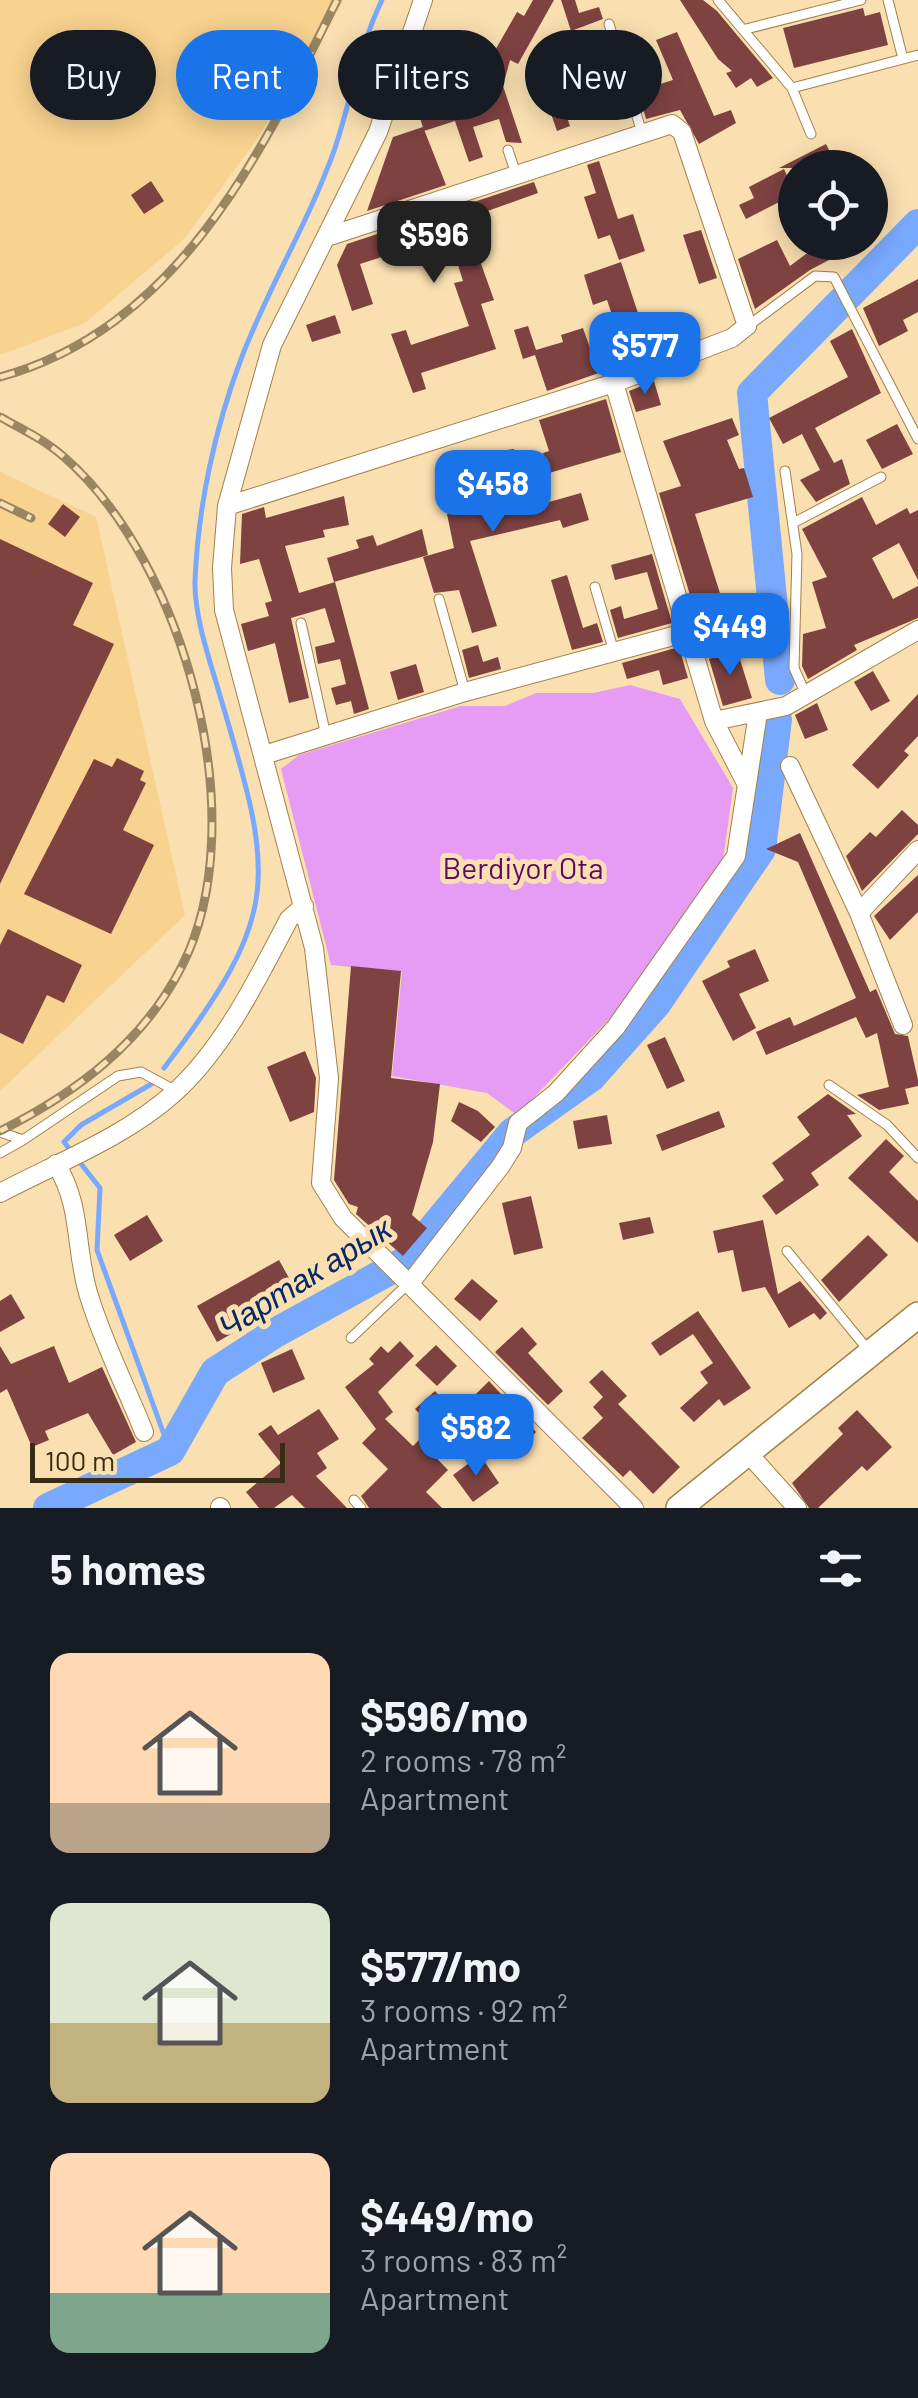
<!DOCTYPE html>
<meta charset="utf-8">
<style>
:root{--surface:#171b24;--page:#20242c;--text:#f1f3f6;--muted:#9ea1a6;--accent:#1a73e8}
body{margin:0;font-family:Barlow,sans-serif;background:var(--page);color:var(--text);height:100vh;display:flex;flex-direction:column;font-size:38px;white-space:nowrap}
*{box-sizing:border-box;margin:0}
p{font-size:32px;color:var(--muted)}
.icon{flex:none;width:55px;height:55px;fill:none;stroke:currentColor;stroke-width:2;stroke-linecap:round;stroke-linejoin:round}
.map{position:relative;height:1508px;overflow:hidden}
.sheet{display:flex;flex-direction:column;background:var(--surface);flex:1}
.sheet>*{flex:none}
.hud{position:absolute;left:30px;top:30px;width:860px;height:90px;display:flex;gap:20px}
.tools{position:absolute;left:778px;top:150px;display:grid;gap:20px}
.tools a{display:grid;place-items:center;width:110px;height:110px;border-radius:50%;background:var(--surface);box-shadow:0 5px 25px #0003;font-size:50px}
.scale{position:absolute;left:30px;bottom:25px;width:255px;box-sizing:border-box;padding-left:10px;border:5px solid #392c14;border-top:0;font-size:28px;line-height:35px;white-space:nowrap;color:#392c14;-webkit-text-stroke:8px #fadfb0;paint-order:stroke}
.price{position:absolute;translate:-50% -85px;padding:0 22px;border-radius:20px;background:var(--accent);color:#fff;font-size:32px;line-height:65px;filter:drop-shadow(0 2px 5px #0008)}
.price::after{content:'';position:absolute;left:50%;top:60px;width:30px;height:22px;margin-left:-15px;background:inherit;clip-path:polygon(0 0,100% 0,50% 100%)}
.price.selected{background:#222;color:#fff}
ul{padding:0;list-style:none}
li{display:flex;align-items:center;gap:30px;height:250px;padding:0 50px}
li span{display:grid;place-items:center;flex:none;width:280px;height:200px;border-radius:20px;color:#555}
li>.icon{margin-inline-start:auto}
span .icon{width:120px;height:120px;fill:#fffc;stroke-width:1}
li b{font-size:42px}
h2{display:flex;justify-content:space-between;align-items:center;height:120px;padding:0 50px;font-size:42px}
.tag{padding:0 35px;border-radius:45px;background:var(--surface);box-shadow:0 5px 25px #0003;font-size:35px;line-height:90px}
.tag.selected{background:var(--accent);color:#fff}
.map>svg:first-child{display:block}
</style>
<div class="map">
<svg width="918" height="1508" viewBox="0 0 918 1508">
<rect width="100%" height="100%" fill="#fadfb0"/>
<path fill="#f8d28f" d="M 0,0 L 344,0 L 255,142 L 184,239 L 85,323 L 0,355 Z
M 0,472 L 96,517 L 185,915 L 0,1091 Z"/>
<path fill="#e69bf4" d="M 630,685 L 680,699 L 733,788 L 723,860 L 614,1014 L 517,1115 L 487,1093 L 392,1076 L 402,972 L 331,965 L 281,769 L 299,755 L 461,706 L 505,706 L 536,693 L 593,693 Z"/>
<g fill="none" stroke-linecap="round" stroke-linejoin="round">
<path stroke="#79a9fd" stroke-width="5" d="M 164,1068 C 282,913 275,880 221,699 C 211,664 194,617 195,581 C 198,506 215,428 241,359 C 268,288 308,223 334,151 C 351,102 359,47 382,0
M 71,1151 L 64,1142 L 81,1125 L 153,1083
M 78,1160 L 100,1188 L 97,1250 L 170,1451"/>
<path stroke="#79a9fd" stroke-width="30" d="M 780,680 L 752,393 L 918,224
M 48,1508 L 170,1451 L 215,1372 L 275,1333 L 406,1261 L 512,1133 L 591,1077 L 656,1004 L 761,849 L 777,719"/>
</g>
<path fill="#7e4241" d="M 533,0 L 554,0 L 518,64 L 510,60 L 503,86 L 522,143 L 506,142 L 499,119 L 473,127 L 483,157 L 469,162 L 455,121 L 424,131 L 417,108 L 405,104 L 419,59 L 456,70 L 461,53 L 489,61 L 517,12 L 524,16 Z
M 561,0 L 575,0 L 579,13 L 599,7 L 603,19 L 571,31 Z
M 680,0 L 703,0 L 717,11 L 773,78 L 757,87 L 751,78 L 736,88 L 726,73 L 732,71 L 718,59 Z
M 863,8 L 865,16 L 880,12 L 888,45 L 794,68 L 783,28 Z
M 584,32 L 598,75 L 572,83 L 562,53 L 543,59 L 539,47 Z
M 677,32 L 714,116 L 731,110 L 736,123 L 699,144 L 680,110 L 646,119 L 638,91 L 673,80 L 656,40 Z
M 556,84 L 570,126 L 557,131 L 542,88 Z
M 423,127 L 446,185 L 367,211 L 393,137 Z
M 826,144 L 838,168 L 779,168 Z
M 599,161 L 618,219 L 633,214 L 645,251 L 619,260 L 610,235 L 598,239 L 584,197 L 596,193 L 587,165 Z
M 784,169 L 795,194 L 746,219 L 739,205 L 754,198 L 749,187 Z
M 151,181 L 164,201 L 144,214 L 131,195 Z
M 534,182 L 538,193 L 465,219 L 494,300 L 481,304 L 496,349 L 421,373 L 426,389 L 413,393 L 391,334 L 406,330 L 411,345 L 469,326 L 454,283 L 463,281 L 458,265 L 465,263 L 452,226 L 392,245 L 394,253 L 360,264 L 373,304 L 352,311 L 337,265 L 347,244 Z
M 701,230 L 717,278 L 699,284 L 683,235 Z
M 777,240 L 790,266 L 822,242 L 863,242 L 810,270 L 755,309 L 738,259 Z
M 621,262 L 644,331 L 674,321 L 682,344 L 547,391 L 535,355 L 523,359 L 514,330 L 528,326 L 536,350 L 563,342 L 561,335 L 583,328 L 591,351 L 621,341 L 607,300 L 593,305 L 584,275 Z
M 918,279 L 918,312 L 903,320 L 908,331 L 879,346 L 863,308 Z
M 335,315 L 341,333 L 312,342 L 306,325 Z
M 852,329 L 881,393 L 815,428 L 834,463 L 842,459 L 850,484 L 816,502 L 800,480 L 820,470 L 802,434 L 783,444 L 769,418 L 848,377 L 830,341 Z
M 654,381 L 661,405 L 636,412 L 629,391 Z
M 606,399 L 621,452 L 549,473 L 543,453 L 549,451 L 539,420 Z
M 732,418 L 739,435 L 727,440 L 739,469 L 744,468 L 753,497 L 695,514 L 724,606 L 766,594 L 770,607 L 700,628 L 659,493 L 681,486 L 663,441 Z
M 897,424 L 913,454 L 882,469 L 866,440 Z
M 514,449 L 521,496 L 538,491 L 542,504 L 581,493 L 589,520 L 563,528 L 560,520 L 470,541 L 497,626 L 472,633 L 459,590 L 434,593 L 423,557 L 454,548 L 447,514 L 464,510 L 462,500 L 499,492 L 493,452 Z
M 344,496 L 349,525 L 323,530 L 325,537 L 285,546 L 299,593 L 335,582 L 369,709 L 354,714 L 351,701 L 336,705 L 331,688 L 346,684 L 340,659 L 318,664 L 315,647 L 335,642 L 325,608 L 291,618 L 309,698 L 289,703 L 275,643 L 248,651 L 241,624 L 269,616 L 265,603 L 272,601 L 259,559 L 240,564 L 242,514 L 264,507 L 266,518 Z
M 862,497 L 876,525 L 907,508 L 910,514 L 918,510 L 918,580 L 899,543 L 872,558 L 893,599 L 918,586 L 918,618 L 854,645 L 857,650 L 808,679 L 802,666 L 803,634 L 826,628 L 812,582 L 827,577 L 802,529 Z
M 63,504 L 80,517 L 65,537 L 48,524 Z
M 422,529 L 428,555 L 334,582 L 327,558 L 359,548 L 356,540 L 373,535 L 377,546 Z
M 0,539 L 93,583 L 73,625 L 114,644 L 0,884 Z
M 652,554 L 672,623 L 618,638 L 610,610 L 621,606 L 624,619 L 658,609 L 647,572 L 615,580 L 611,565 Z
M 567,575 L 583,628 L 597,623 L 603,642 L 572,650 L 551,580 Z
M 478,645 L 483,662 L 498,657 L 501,669 L 469,678 L 462,650 Z
M 679,647 L 688,678 L 663,685 L 659,670 L 627,679 L 622,663 Z
M 737,650 L 752,698 L 723,706 L 709,659 Z
M 416,664 L 424,692 L 398,700 L 390,672 Z
M 873,671 L 890,701 L 871,711 L 854,682 Z
M 918,694 L 918,736 L 904,751 L 909,755 L 878,789 L 852,765 Z
M 817,703 L 828,730 L 805,739 L 795,715 Z
M 117,758 L 144,771 L 140,780 L 146,783 L 123,830 L 154,845 L 111,934 L 24,894 L 94,759 L 112,767 Z
M 902,810 L 918,825 L 918,834 L 862,891 L 846,856 L 870,832 L 876,837 Z
M 800,833 L 870,992 L 876,989 L 895,1034 L 908,1036 L 918,1080 L 918,1086 L 905,1089 L 909,1104 L 879,1110 L 857,1095 L 889,1087 L 877,1033 L 866,1038 L 856,1017 L 766,1055 L 756,1032 L 790,1017 L 794,1026 L 856,998 L 798,862 L 766,849 Z
M 918,875 L 918,912 L 890,940 L 874,916 Z
M 8,929 L 82,965 L 64,1003 L 47,995 L 23,1044 L 0,1033 L 0,945 Z
M 755,949 L 769,981 L 739,994 L 756,1028 L 733,1041 L 702,981 L 730,967 L 727,961 Z
M 351,966 L 401,971 L 391,1078 L 440,1084 L 433,1142 L 412,1215 L 427,1228 L 403,1256 L 356,1214 L 358,1207 L 349,1204 L 334,1180 Z
M 665,1037 L 685,1081 L 667,1089 L 647,1045 Z
M 305,1051 L 316,1078 L 314,1112 L 290,1122 L 267,1067 Z
M 828,1094 L 856,1114 L 847,1115 L 862,1136 L 811,1173 L 819,1185 L 776,1215 L 762,1196 L 784,1180 L 772,1163 L 810,1135 L 797,1117 Z
M 459,1102 L 478,1111 L 495,1127 L 481,1142 L 451,1121 Z
M 719,1111 L 725,1127 L 662,1151 L 656,1135 Z
M 607,1115 L 612,1144 L 578,1149 L 573,1121 Z
M 886,1139 L 904,1156 L 889,1172 L 918,1201 L 918,1243 L 848,1178 Z
M 531,1196 L 543,1248 L 514,1255 L 502,1203 Z
M 147,1215 L 163,1241 L 130,1261 L 114,1235 Z
M 650,1217 L 654,1233 L 623,1240 L 619,1223 Z
M 763,1220 L 778,1294 L 800,1281 L 827,1313 L 820,1320 L 814,1313 L 789,1328 L 765,1287 L 742,1292 L 733,1250 L 718,1253 L 713,1231 Z
M 868,1235 L 888,1255 L 839,1302 L 821,1280 Z
M 279,1260 L 299,1296 L 217,1342 L 197,1306 Z
M 472,1279 L 498,1301 L 480,1321 L 454,1299 Z
M 11,1294 L 25,1318 L 0,1332 L 0,1301 Z
M 698,1311 L 751,1388 L 724,1406 L 719,1399 L 694,1422 L 680,1408 L 708,1383 L 700,1372 L 713,1363 L 693,1334 L 660,1356 L 651,1343 Z
M 522,1327 L 537,1344 L 528,1353 L 563,1391 L 548,1405 L 495,1352 Z
M 400,1341 L 414,1356 L 378,1392 L 393,1412 L 385,1419 L 413,1446 L 419,1440 L 448,1470 L 426,1492 L 442,1508 L 369,1508 L 361,1496 L 388,1469 L 362,1443 L 376,1429 L 345,1387 L 374,1364 L 369,1359 L 381,1346 L 388,1353 Z
M 436,1345 L 457,1366 L 437,1386 L 415,1365 Z
M 0,1346 L 11,1364 L 54,1346 L 69,1383 L 102,1367 L 136,1442 L 113,1455 L 88,1413 L 45,1431 L 49,1440 L 32,1447 L 7,1389 L 0,1393 Z
M 292,1349 L 305,1379 L 273,1393 L 261,1363 Z
M 602,1370 L 627,1396 L 618,1404 L 680,1467 L 653,1494 L 630,1470 L 623,1477 L 582,1438 L 603,1418 L 593,1407 L 603,1397 L 589,1382 Z
M 489,1381 L 536,1432 L 522,1447 L 482,1408 L 473,1417 L 463,1407 Z
M 435,1391 L 455,1413 L 436,1431 L 415,1409 Z
M 319,1409 L 339,1439 L 317,1453 L 327,1468 L 316,1476 L 347,1508 L 305,1508 L 292,1495 L 274,1508 L 259,1508 L 246,1492 L 281,1463 L 258,1434 L 271,1425 L 278,1435 Z
M 857,1410 L 892,1447 L 867,1471 L 862,1466 L 818,1508 L 809,1508 L 792,1483 L 843,1434 L 838,1428 Z
M 480,1455 L 499,1483 L 473,1502 L 453,1475 Z"/>
<g fill="none" stroke-linecap="round" stroke-linejoin="round">
<defs>
<path id="lane" d="M 718,0 L 792,88 L 918,55
M 888,0 L 903,59
M 609,24 L 642,133
M 746,29 L 861,0
M 792,88 L 811,134
M 508,150 L 516,174
M 748,326 L 815,276 L 834,277 L 918,439
M 785,471 L 797,554 L 794,668 L 806,695
M 793,523 L 881,477
M 595,587 L 614,652
M 439,599 L 465,692
M 301,623 L 326,736
M 829,1085 L 887,1125 L 918,1158
M 0,1132 L 23,1140 L 0,1153
M 23,1140 L 118,1076 L 141,1072 L 176,1091
M 787,1251 L 869,1351
M 351,1338 L 409,1283
M 354,1500 L 361,1508"/>
<path id="street" d="M 423,0 L 378,132 L 272,345 L 227,506 L 222,568 L 224,610 L 314,948 L 329,1078 L 321,1183 L 343,1218 L 634,1508
M 614,383 L 714,721 L 786,706 L 918,630
M 227,506 L 614,383 L 732,338 L 747,326 L 682,132 L 672,124 L 330,236
M 714,721 L 746,783
M 264,755 L 465,692 L 688,632
M 790,766 L 859,913 L 903,1025
M 859,913 L 918,850
M 56,1164 C 83,1208 74,1248 89,1296 C 103,1342 126,1387 144,1432
M 0,1193 C 57,1163 125,1137 174,1093 C 224,1048 258,978 289,919 L 304,906
M 411,1282 L 500,1167 L 512,1148 L 518,1123 L 556,1093 L 616,1027 L 736,856 L 758,713
M 748,1453 L 797,1508
M 220,1507 L 221,1508"/>
<path id="secondary" d="M 679,1508 L 918,1315"/>
</defs>
<use href="#lane" stroke="#a18249" stroke-width="11"/>
<use href="#street" stroke="#a18249" stroke-width="20"/>
<use href="#secondary" stroke="#a18249" stroke-width="28"/>
<use href="#lane" stroke="#fff" stroke-width="9"/>
<use href="#street" stroke="#fff" stroke-width="18"/>
<use href="#secondary" stroke="#fff" stroke-width="25"/>
<defs>
<path id="rail" d="M 0,377 C 179,328 262,152 337,0
M 0,417 C 22,429 45,440 64,457 C 184,561 256,821 182,966 C 143,1043 76,1093 0,1131
M 0,503 L 31,518"/>
</defs>
<use href="#rail" stroke="#998562" stroke-width="9"/>
<use href="#rail" stroke="#fadfb0" stroke-width="5" stroke-dasharray="15" stroke-linecap="butt"/>
</g>
<g text-anchor="middle" dominant-baseline="central" stroke-width="10" stroke-linejoin="round" paint-order="stroke">
<g font-size="30" fill="#5b0869" stroke="#fadfb0">
<text x="523" y="867">Berdiyor Ota</text>
</g>
<g font-size="32" font-style="italic" fill="#062968" stroke="#fadfb0">
<text transform="translate(304 1276) rotate(-32)">Чартак арык</text>
</g>
</g>
</svg>
<div class="tools">
<a><svg class="icon" aria-label="locate" viewBox="0 0 24 24"><circle cx="12" cy="12" r="6"/><path d="M12 2v4M12 18v4M2 12h4M18 12h4"/></svg></a>
</div>
<div class="scale">100 m</div>
<b class="price selected" style="left:434px;top:286px">$596</b>
<b class="price" style="left:645px;top:397px">$577</b>
<b class="price" style="left:493px;top:535px">$458</b>
<b class="price" style="left:730px;top:678px">$449</b>
<b class="price" style="left:476px;top:1479px">$582</b>
<div class="hud">
<a class="tag">Buy</a>
<a class="tag selected">Rent</a>
<a class="tag">Filters</a>
<a class="tag">New</a>
</div>
</div>
<section class="sheet">
<h2>5 homes<svg class="icon" aria-label="filters" viewBox="0 0 24 24"><path d="M4 7h16M4 17h16"/><circle cx="9" cy="7" r="2"/><circle cx="15" cy="17" r="2"/></svg></h2>
<ul>
<li><span style="background:linear-gradient(#ffd9b3 75%,#b9a48a 0)"><svg class="icon" aria-label="home" viewBox="0 0 24 24"><path d="M3 11l9-7 9 7M6 9v11h12V9"/></svg></span><div><b>$596/mo</b><p>2 rooms · 78 m²</p><p>Apartment</p></div></li>
<li><span style="background:linear-gradient(#dfe7d0 60%,#c2b280 0)"><svg class="icon" aria-label="home" viewBox="0 0 24 24"><path d="M3 11l9-7 9 7M6 9v11h12V9"/></svg></span><div><b>$577/mo</b><p>3 rooms · 92 m²</p><p>Apartment</p></div></li>
<li><span style="background:linear-gradient(#ffd9b3 70%,#7fa58c 0)"><svg class="icon" aria-label="home" viewBox="0 0 24 24"><path d="M3 11l9-7 9 7M6 9v11h12V9"/></svg></span><div><b>$449/mo</b><p>3 rooms · 83 m²</p><p>Apartment</p></div></li>
</ul>
</section>
